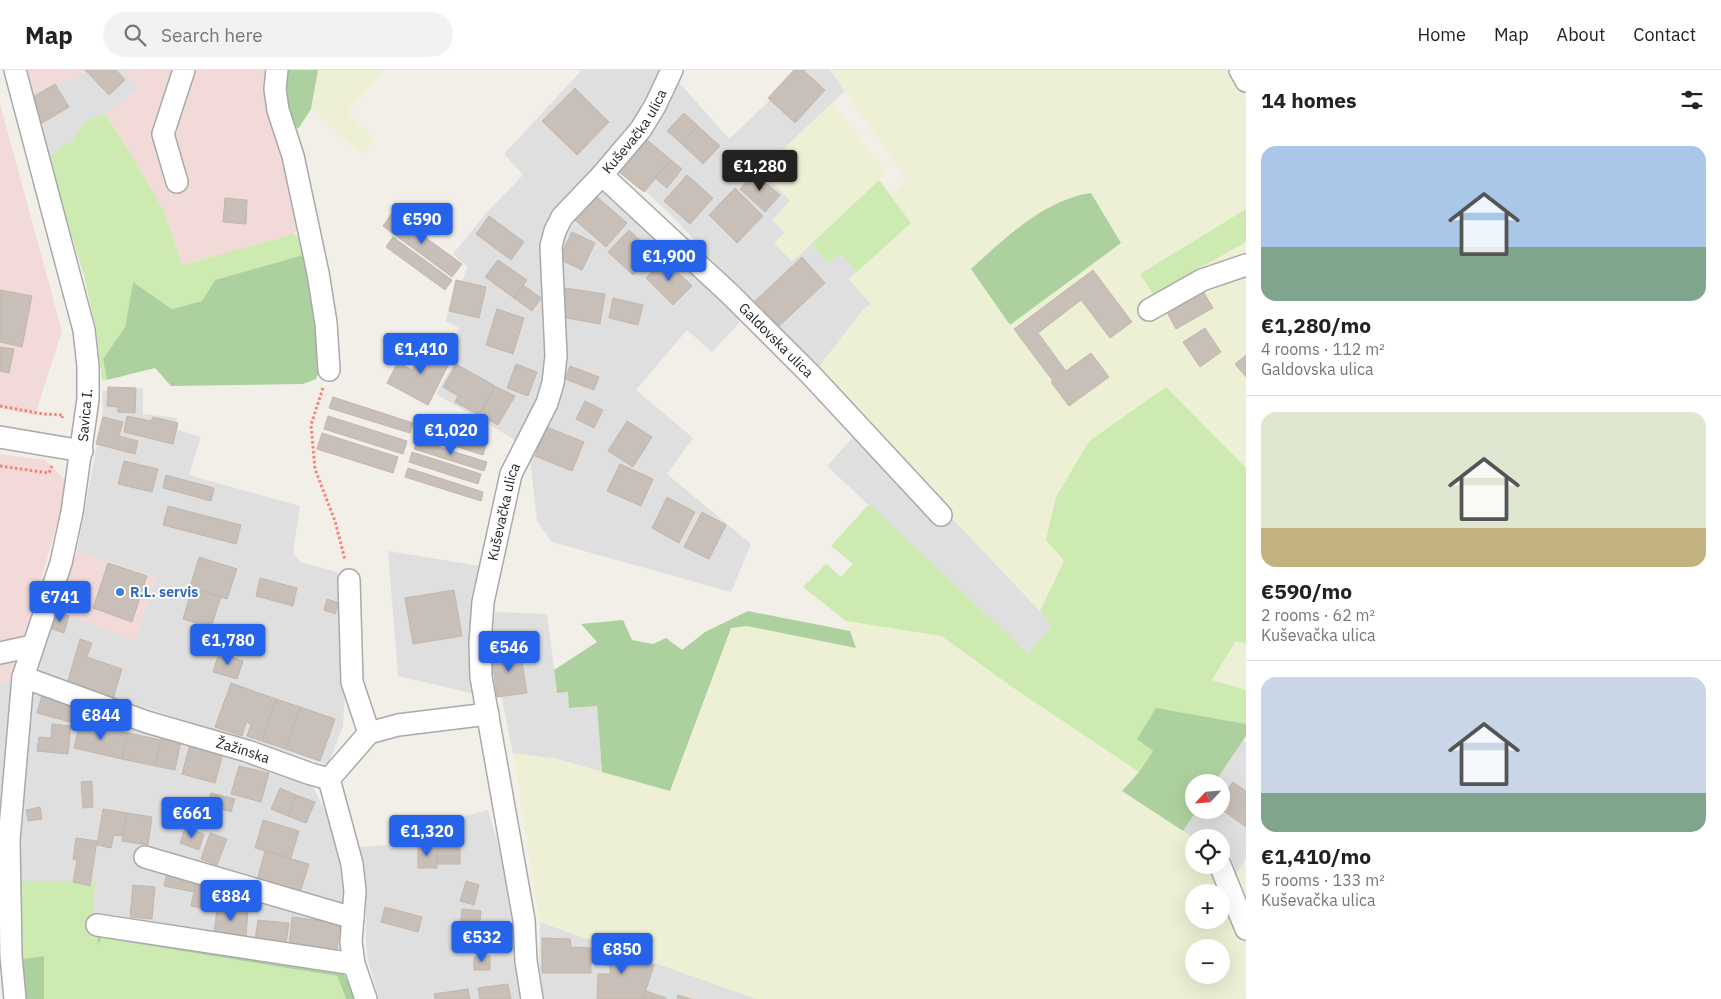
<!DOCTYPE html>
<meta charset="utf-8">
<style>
:root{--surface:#fff;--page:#f2f2f2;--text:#222;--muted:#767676;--line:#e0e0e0;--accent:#2563eb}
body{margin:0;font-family:"IBM Plex Sans",sans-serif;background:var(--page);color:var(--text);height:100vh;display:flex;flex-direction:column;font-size:19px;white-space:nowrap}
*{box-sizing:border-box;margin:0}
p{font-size:16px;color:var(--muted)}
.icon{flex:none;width:28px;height:28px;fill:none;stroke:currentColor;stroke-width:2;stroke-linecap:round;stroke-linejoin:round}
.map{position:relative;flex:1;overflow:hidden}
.details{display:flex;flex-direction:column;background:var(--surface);width:475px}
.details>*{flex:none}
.needle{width:32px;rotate:244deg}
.buttons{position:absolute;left:1185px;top:704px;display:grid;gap:10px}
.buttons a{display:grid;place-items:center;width:45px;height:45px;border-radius:50%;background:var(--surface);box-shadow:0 5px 20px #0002;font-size:25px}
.price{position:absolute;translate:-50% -42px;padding:0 11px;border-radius:5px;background:var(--accent);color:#fff;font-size:16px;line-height:32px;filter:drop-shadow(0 1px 2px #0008)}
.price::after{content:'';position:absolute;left:50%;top:30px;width:15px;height:11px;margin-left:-8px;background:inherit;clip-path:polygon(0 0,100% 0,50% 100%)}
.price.selected{background:#222;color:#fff}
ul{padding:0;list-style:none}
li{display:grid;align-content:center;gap:10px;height:265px;padding:0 15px}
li+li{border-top:1px solid var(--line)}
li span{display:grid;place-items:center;height:155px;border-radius:15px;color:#555}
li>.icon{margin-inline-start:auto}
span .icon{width:90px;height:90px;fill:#fffc;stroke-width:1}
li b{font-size:21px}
h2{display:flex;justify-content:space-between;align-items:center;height:60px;padding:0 15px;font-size:21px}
header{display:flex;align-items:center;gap:30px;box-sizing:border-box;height:70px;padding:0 25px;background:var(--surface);border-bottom:1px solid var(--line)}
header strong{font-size:24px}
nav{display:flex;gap:28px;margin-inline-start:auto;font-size:18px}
.search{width:350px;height:45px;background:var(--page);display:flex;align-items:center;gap:12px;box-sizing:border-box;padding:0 18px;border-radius:28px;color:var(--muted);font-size:19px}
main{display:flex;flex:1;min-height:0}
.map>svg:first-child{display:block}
</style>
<header>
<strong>Map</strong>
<div class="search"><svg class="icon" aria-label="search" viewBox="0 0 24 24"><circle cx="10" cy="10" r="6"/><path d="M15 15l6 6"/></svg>Search here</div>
<nav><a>Home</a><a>Map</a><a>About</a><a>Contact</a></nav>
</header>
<main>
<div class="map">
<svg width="1246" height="929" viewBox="0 0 1246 929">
<rect width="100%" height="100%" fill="#f2efe9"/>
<path fill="#e0dfdf" d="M 82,0 L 123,0 L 139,19 L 105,43 L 85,52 L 72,70 L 47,87 L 30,24 L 85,3 Z
M 582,0 L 664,0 L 648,31 L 612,82 L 563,135 L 546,318 L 515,370 L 436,324 L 456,289 L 447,284 L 459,258 L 445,251 L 468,197 L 453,184 L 487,142 L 523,105 L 504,84 Z
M 802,0 L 830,0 L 845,21 L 761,100 L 791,131 L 772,150 L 785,163 L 774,173 L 792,191 L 811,174 L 829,193 L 840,183 L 857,202 L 849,209 L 871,234 L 862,241 L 815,302 L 674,148 L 624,101 L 623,94 L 677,10 L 729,69 Z
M 602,118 L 740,242 L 739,253 L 712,282 L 687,260 L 636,320 L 693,368 L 667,404 L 751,474 L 731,522 L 552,472 L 537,451 L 530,388 L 562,319 L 561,174 L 569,159 L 598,120 Z
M 143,318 L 143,344 L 177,348 L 175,359 L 201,367 L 189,405 L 300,436 L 293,483 L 300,492 L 337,502 L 345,622 L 343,656 L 328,695 L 37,604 L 56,540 L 155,508 L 77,481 L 103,342 L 102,321 Z
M 857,363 L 950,446 L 1053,555 L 1028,584 L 827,396 Z
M 388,481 L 486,497 L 479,625 L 398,606 Z
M 495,542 L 547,544 L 557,623 L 568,622 L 570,638 L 597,636 L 602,702 L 557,689 L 513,683 L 491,576 Z
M 13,610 L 5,881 L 0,882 L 0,614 Z
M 35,618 L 288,699 L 314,719 L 326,742 L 343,786 L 351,818 L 341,882 L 97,860 L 18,811 L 20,731 L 32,624 Z
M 1243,670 L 1246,673 L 1246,789 L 1234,808 L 1221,794 L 1221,768 L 1194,768 L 1183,761 L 1197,740 L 1221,740 L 1221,712 L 1215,712 Z
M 488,740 L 510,815 L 517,895 L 525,929 L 379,929 L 368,891 L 366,872 L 366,813 L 359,777 L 428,772 L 425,756 Z
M 540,852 L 757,929 L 544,929 L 539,909 Z"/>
<path fill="#f2dad9" d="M 24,0 L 82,0 L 85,3 L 30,24 Z
M 123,0 L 273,0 L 301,152 L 294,164 L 182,195 L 163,139 L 139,98 L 105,43 L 139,19 Z
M 0,34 L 62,261 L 35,345 L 0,338 Z
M 0,384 L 45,390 L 57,401 L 65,411 L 65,425 L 13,610 L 0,614 Z
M 77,481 L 156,508 L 135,572 L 56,540 Z"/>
<path fill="#eef0d5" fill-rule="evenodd" d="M 318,0 L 385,0 L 346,42 L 375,70 L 362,84 L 311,39 Z
M 830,0 L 1230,0 L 1246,28 L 1246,139 L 1140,204 L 1153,224 L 1246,172 L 1246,398 L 1166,318 L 1089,371 L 1056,427 L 1046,470 L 1064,491 L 1040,541 L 815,302 L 862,241 L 871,234 L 849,209 L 911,153 L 890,125 L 907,110 ZM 1078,124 L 972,199 L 1014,160 L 1057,134 Z
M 833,32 L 885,102 L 879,110 L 792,191 L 774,173 L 785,163 L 772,150 L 790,131 L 761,100 Z
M 846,551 L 941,566 L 1015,619 L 1139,702 L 1122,722 L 1194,768 L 1194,795 L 1211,795 L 1246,873 L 1246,929 L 757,929 L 540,852 L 513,683 L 557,689 L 670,721 L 731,558 L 747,556 L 856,578 ZM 1194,822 L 1221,822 L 1221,850 L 1194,850 ZM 1194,878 L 1221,878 L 1221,905 L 1194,905 Z
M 1236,571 L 1246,574 L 1246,620 L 1212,610 Z
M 1246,789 L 1246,832 L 1234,808 Z"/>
<path fill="#cdebb0" d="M 105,43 L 139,98 L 163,139 L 182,195 L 294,164 L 301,170 L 303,185 L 215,210 L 202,231 L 172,239 L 133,212 L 125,257 L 103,289 L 107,310 L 102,311 L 97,264 L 84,206 L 47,87 L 72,70 L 85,52 Z
M 879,110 L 911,153 L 857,202 L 840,183 L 829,193 L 811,174 Z
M 1246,139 L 1246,172 L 1153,224 L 1140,204 Z
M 1166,317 L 1246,398 L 1246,574 L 1236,571 L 1212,610 L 1246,620 L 1246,654 L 1156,639 L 1153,681 L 1139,702 L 1015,619 L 941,566 L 846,551 L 803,517 L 826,494 L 841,507 L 853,494 L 831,476 L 869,434 L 1028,584 L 1052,555 L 1040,541 L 1064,491 L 1046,470 L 1056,427 L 1089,371 Z
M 18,811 L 95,811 L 93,846 L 97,860 L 99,873 L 100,868 L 337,906 L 346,929 L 44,929 L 44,886 L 21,889 Z"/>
<path fill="#add19e" d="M 285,0 L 318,0 L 311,39 L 298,59 C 282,39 286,24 285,0 Z
M 1091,123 L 1121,173 L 1010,255 L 971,199 C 1004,169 1045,129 1091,123 Z
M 303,185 L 312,221 L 321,297 L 316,309 L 303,314 L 171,316 L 155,298 L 107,310 L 103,289 L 125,257 L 133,212 L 172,239 L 202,231 L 215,210 Z
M 748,541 L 850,561 L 856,578 L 747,556 L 731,558 L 670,721 L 602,702 L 597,636 L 569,638 L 568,622 L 557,623 L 554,600 L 597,572 L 581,554 L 623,550 L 632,570 L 653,574 L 666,568 L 682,580 L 705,562 Z
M 1156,638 L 1246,654 L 1246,666 L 1215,712 L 1194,712 L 1194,740 L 1197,740 L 1183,761 L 1122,721 L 1139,702 L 1153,681 L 1137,669 Z
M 97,860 L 341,898 L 356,929 L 346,929 L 337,906 L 101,868 L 98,875 Z
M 44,886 L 44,929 L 23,929 L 21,889 Z"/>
<path fill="#c7bfb8" stroke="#c4b6ab" d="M 85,0 L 116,0 L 125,10 L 109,25 Z
M 794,0 L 803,0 L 825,20 L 795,53 L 768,28 Z
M 55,14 L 69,37 L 42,53 L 28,30 Z
M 575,18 L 609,52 L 577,85 L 542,51 Z
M 684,43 L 698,56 L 681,73 L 667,61 Z
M 698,56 L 720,76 L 703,94 L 681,73 Z
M 646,69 L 671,90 L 644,122 L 619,102 Z
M 671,90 L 682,99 L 667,118 L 655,108 Z
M 754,103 L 780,125 L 765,142 L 740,119 Z
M 687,105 L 713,128 L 690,154 L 664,131 Z
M 735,118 L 763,146 L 737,173 L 709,145 Z
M 596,126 L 627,153 L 606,177 L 575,150 Z
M 225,128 L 247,130 L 246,154 L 223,152 Z
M 392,143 L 462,194 L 452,207 L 383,156 Z
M 489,146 L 524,172 L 511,190 L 476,164 Z
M 629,160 L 654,183 L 633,205 L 608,182 Z
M 572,162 L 595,173 L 582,200 L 559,189 Z
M 393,167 L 452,210 L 445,220 L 386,177 Z
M 802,187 L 825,213 L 779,256 L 755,231 Z
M 664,189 L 692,216 L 673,235 L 646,208 Z
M 498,190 L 527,210 L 514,228 L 485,207 Z
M 1093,200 L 1132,252 L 1110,268 L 1081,230 L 1038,263 L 1066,301 L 1091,283 L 1109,307 L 1069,336 L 1051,312 L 1053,311 L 1014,259 Z
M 456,210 L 486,217 L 479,248 L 449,241 Z
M 523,215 L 541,228 L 532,241 L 514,228 Z
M 1200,216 L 1213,238 L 1176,259 L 1164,237 Z
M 565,218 L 605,224 L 600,254 L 561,247 Z
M 0,220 L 32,226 L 22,277 L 0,272 Z
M 613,228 L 643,235 L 638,255 L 609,248 Z
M 497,239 L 524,248 L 513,284 L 486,275 Z
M 1205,258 L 1221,282 L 1200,297 L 1183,272 Z
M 425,274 L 452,288 L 428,335 L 387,313 L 398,292 L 412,300 Z
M 0,277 L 14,279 L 9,303 L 0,301 Z
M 1246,285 L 1246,307 L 1235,294 Z
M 456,294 L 495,316 L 479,345 L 455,332 L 458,326 L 443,317 Z
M 516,294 L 537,302 L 528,326 L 507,318 Z
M 570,296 L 599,307 L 594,320 L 565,309 Z
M 495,316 L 515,326 L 498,355 L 479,345 Z
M 108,317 L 136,318 L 135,343 L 118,342 L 118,337 L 107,336 Z
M 333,327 L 413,353 L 410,363 L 329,338 Z
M 585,331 L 603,340 L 594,358 L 576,349 Z
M 127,346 L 151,351 L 153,347 L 178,353 L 173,374 L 124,362 Z
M 328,346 L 407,371 L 403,384 L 324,359 Z
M 103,347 L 123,352 L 119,366 L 138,371 L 135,384 L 96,374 Z
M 627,351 L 652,367 L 633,397 L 608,381 Z
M 424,353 L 487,373 L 483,385 L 420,365 Z
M 547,357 L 584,372 L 572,401 L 535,386 Z
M 322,363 L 398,387 L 393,403 L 317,379 Z
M 417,370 L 487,392 L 484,401 L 414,379 Z
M 412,382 L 481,404 L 478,414 L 409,392 Z
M 124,391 L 158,399 L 152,422 L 118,414 Z
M 620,394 L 653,409 L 641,436 L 607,421 Z
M 408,398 L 483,422 L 481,431 L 405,407 Z
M 166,405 L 214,418 L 211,431 L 163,418 Z
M 667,427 L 695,442 L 679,473 L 652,458 Z
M 168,436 L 241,455 L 236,474 L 163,455 Z
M 702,442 L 726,455 L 709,489 L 684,477 Z
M 199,487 L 237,499 L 227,529 L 190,517 Z
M 108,493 L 147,506 L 132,552 L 93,538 Z
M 260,508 L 297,518 L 293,536 L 256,526 Z
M 192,518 L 221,527 L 211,558 L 183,549 Z
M 454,520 L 462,566 L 413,574 L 405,528 Z
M 327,529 L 339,533 L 335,544 L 324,540 Z
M 57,542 L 69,546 L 64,563 L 52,559 Z
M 80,569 L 92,573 L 87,587 L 122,599 L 113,629 L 67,614 Z
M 520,579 L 527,623 L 497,627 L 491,583 Z
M 219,583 L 243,591 L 237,609 L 213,602 Z
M 231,613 L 276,629 L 262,671 L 247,666 L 251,654 L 246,652 L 242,666 L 215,657 Z
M 44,618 L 77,627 L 70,652 L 37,643 Z
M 276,629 L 300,637 L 286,679 L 262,671 Z
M 300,637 L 335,649 L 320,691 L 286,679 Z
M 80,652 L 128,663 L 122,689 L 74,678 Z
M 52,654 L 71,656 L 68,684 L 37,681 L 39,667 L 51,668 Z
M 128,663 L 161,670 L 155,696 L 122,689 Z
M 162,667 L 181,671 L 175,700 L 155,696 Z
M 190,674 L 223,683 L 215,713 L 182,704 Z
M 239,696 L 269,703 L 261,732 L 231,724 Z
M 92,711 L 93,737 L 83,738 L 81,712 Z
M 1233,712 L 1246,721 L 1246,757 L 1221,739 L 1221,728 Z
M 280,718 L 296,725 L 288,746 L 271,739 Z
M 211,723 L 235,729 L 231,742 L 207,735 Z
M 296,725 L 315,732 L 306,753 L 288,746 Z
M 40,737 L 42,749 L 28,751 L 26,740 Z
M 103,739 L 127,743 L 123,766 L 114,765 L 111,778 L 97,775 Z
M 127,743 L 152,747 L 148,775 L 122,771 Z
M 263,750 L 299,761 L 291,788 L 255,778 Z
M 185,758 L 204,764 L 199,780 L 180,773 Z
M 210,763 L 227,769 L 217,795 L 201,789 Z
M 76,768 L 97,771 L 90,816 L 73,812 L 77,790 L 73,789 Z
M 418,775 L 437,776 L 437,798 L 418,798 Z
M 437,776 L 460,776 L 460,794 L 437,794 Z
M 265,781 L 309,794 L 299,826 L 256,814 Z
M 167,802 L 197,808 L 194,822 L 164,816 Z
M 197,808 L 212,811 L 206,839 L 191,836 Z
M 466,811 L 479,815 L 474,835 L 460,831 Z
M 133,815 L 155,817 L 152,849 L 130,847 Z
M 385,837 L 422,847 L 418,862 L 381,852 Z
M 217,838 L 248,841 L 246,866 L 214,862 Z
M 462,839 L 481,841 L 479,861 L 460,859 Z
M 292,847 L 340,853 L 337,881 L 289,875 Z
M 258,850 L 289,853 L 286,874 L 255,870 Z
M 477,864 L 510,867 L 508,881 L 476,878 Z
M 542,868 L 570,869 L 571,877 L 591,878 L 591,903 L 542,903 Z
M 596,873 L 654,895 L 643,929 L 597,929 L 598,904 L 610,904 L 610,896 L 593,892 Z
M 490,886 L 490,900 L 474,900 L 474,887 Z
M 508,914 L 511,929 L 480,929 L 478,918 Z
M 468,919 L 470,929 L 435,929 L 434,924 Z
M 646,921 L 666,928 L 666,929 L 643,929 Z
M 678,925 L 691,929 L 677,929 Z"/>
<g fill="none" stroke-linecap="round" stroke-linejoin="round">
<defs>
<g id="minor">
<path d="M 15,0 L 84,260 L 88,296 L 88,329 L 72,442 L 61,493 L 23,607 L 9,770 L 11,886 L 15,929"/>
<path d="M 277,0 L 275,19 L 278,40 L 293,86 L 318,203 L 326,253 L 329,300"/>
<path d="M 1240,0 L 1246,11"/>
<path id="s1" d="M 602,105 L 731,225 L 811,305 L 941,445"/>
<path d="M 177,112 L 163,64 L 184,0"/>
<path d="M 1149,240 L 1202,210 L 1246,195"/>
<path d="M 0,367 L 82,381"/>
<path d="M 349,510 L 352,612 L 369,663"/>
<path d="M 0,583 L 32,576"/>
<path id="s2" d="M 23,607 L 147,652 L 247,681 L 311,704 L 329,709"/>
<path d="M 329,709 L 352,794 L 355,821 L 351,872 L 354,894 L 366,929"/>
<path d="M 329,709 L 369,663 L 398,655 L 488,644"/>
<path d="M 145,787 L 353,848"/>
<path d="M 1220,795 L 1246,859"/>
<path d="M 97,855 L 354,894"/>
<path id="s3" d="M 532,929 L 526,891 L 524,850 L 481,607 L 480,573 L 483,532 L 511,404 L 547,333 L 553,313 L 556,286 L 551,176 L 555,161 L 562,147 L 602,105 L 641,59 L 655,36 L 672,0"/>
</g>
</defs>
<use href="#minor" stroke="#a9a9a9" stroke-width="24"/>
<path stroke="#fa8072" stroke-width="3" stroke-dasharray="2.5 2.5" stroke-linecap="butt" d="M 323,318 L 311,355 L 315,399 L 335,451 L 345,490
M 0,336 L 43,344 L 63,345 L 62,348
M 0,396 L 49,403 L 52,396"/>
<use href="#minor" stroke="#fff" stroke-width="21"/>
</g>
<circle fill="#3f7fe0" stroke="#fff" stroke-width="2" cx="120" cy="522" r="5"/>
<g text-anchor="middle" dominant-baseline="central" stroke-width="4" stroke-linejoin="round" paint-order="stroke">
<g font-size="14" fill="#222" stroke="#fff">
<text stroke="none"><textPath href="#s3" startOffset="914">Kuševačka ulica</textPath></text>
<text stroke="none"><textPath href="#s1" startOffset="240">Galdovska ulica</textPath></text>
<text transform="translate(85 345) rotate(-85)">Savica I.</text>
<text stroke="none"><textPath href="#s3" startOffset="494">Kuševačka ulica</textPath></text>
<text stroke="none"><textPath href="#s2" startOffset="232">Žažinska</textPath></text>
</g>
<g font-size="14" font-weight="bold" fill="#366cbe" stroke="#fff" text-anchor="start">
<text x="130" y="522">R.L. servis</text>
</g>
</g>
</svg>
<div class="buttons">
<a><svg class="needle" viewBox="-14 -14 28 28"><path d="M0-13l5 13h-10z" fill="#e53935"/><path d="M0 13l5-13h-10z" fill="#767676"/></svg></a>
<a><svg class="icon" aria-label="locate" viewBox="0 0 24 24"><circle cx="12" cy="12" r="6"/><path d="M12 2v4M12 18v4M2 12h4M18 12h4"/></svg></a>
<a>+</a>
<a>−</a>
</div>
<b class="price selected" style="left:760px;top:122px">€1,280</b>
<b class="price" style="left:422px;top:175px">€590</b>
<b class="price" style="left:669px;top:212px">€1,900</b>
<b class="price" style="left:421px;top:305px">€1,410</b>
<b class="price" style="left:451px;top:386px">€1,020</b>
<b class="price" style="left:60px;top:553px">€741</b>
<b class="price" style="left:228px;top:596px">€1,780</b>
<b class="price" style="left:509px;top:603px">€546</b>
<b class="price" style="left:101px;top:671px">€844</b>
<b class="price" style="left:192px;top:769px">€661</b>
<b class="price" style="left:427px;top:787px">€1,320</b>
<b class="price" style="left:231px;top:852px">€884</b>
<b class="price" style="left:482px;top:893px">€532</b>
<b class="price" style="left:622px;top:905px">€850</b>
</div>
<section class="details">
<h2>14 homes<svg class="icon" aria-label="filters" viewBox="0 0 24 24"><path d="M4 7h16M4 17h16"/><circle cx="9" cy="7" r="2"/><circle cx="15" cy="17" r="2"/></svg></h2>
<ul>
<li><span style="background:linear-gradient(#a9c7e8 65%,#7fa58c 0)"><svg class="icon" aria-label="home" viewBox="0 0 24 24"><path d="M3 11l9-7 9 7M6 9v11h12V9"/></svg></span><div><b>€1,280/mo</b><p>4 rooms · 112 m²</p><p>Galdovska ulica</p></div></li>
<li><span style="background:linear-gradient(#dfe7d0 75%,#c2b280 0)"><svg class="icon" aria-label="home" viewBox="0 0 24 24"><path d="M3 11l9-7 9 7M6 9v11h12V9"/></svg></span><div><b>€590/mo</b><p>2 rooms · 62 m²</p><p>Kuševačka ulica</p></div></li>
<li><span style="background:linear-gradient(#c9d6e8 75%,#7fa58c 0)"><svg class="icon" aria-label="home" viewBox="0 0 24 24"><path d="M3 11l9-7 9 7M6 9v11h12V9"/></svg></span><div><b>€1,410/mo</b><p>5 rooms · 133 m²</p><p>Kuševačka ulica</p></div></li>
</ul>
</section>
</main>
